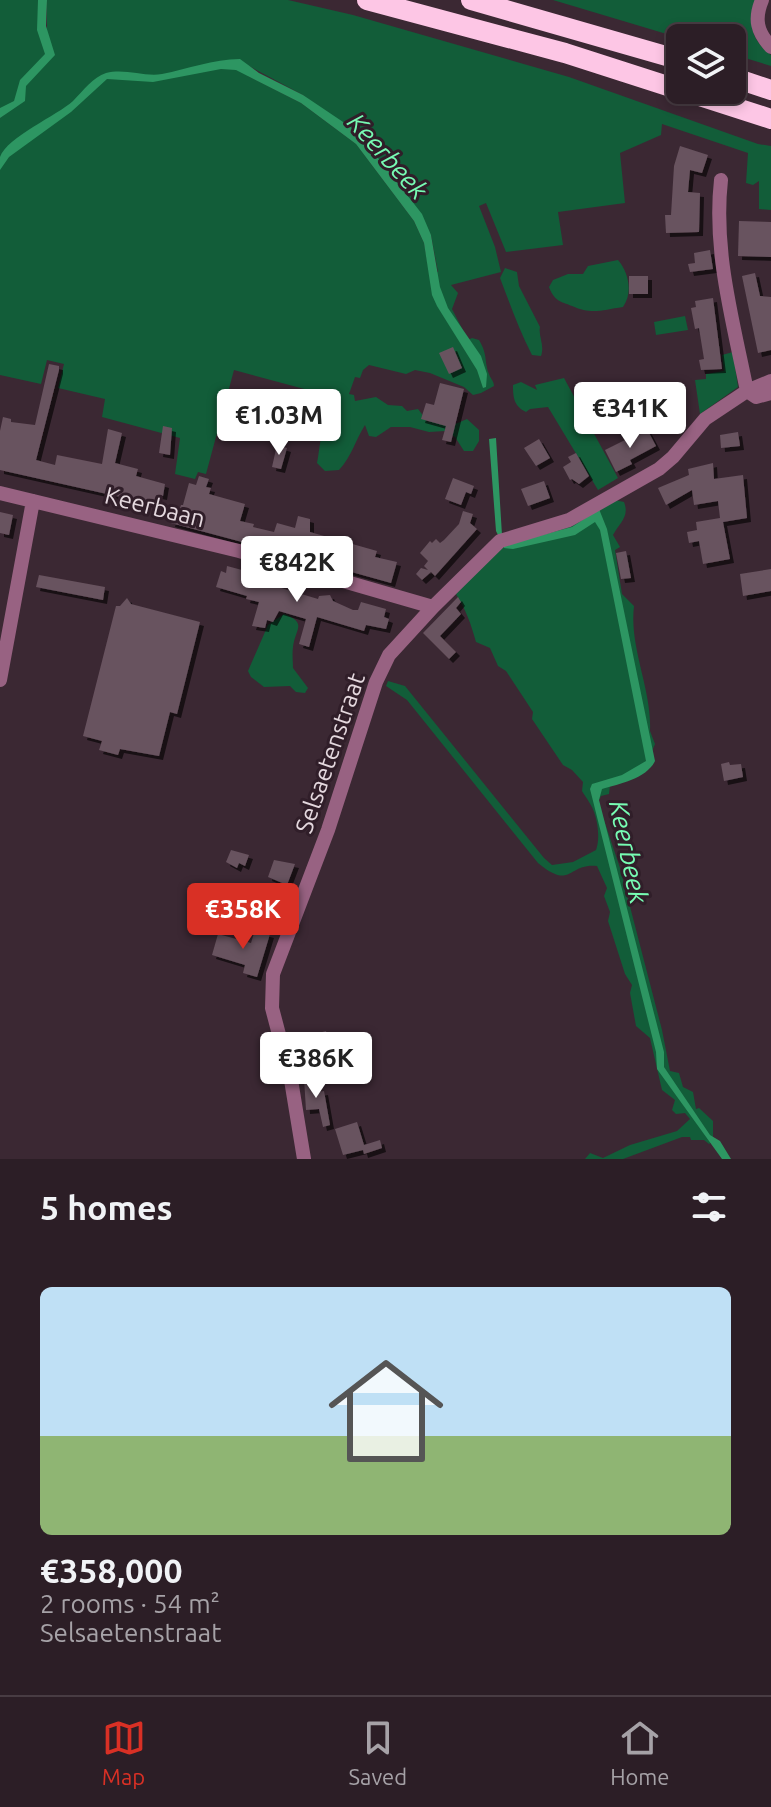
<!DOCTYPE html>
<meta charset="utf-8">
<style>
:root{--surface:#2c1e26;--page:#34272e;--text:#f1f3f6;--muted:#a6a2a7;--line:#483c43;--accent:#d93025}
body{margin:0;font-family:Ubuntu,sans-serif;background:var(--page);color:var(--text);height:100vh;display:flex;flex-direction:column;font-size:30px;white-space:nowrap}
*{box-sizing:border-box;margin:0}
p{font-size:26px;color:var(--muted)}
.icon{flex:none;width:44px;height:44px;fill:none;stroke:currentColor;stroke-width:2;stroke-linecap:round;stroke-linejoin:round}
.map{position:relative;height:1159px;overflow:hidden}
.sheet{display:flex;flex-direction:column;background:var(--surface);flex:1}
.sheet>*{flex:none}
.fabs{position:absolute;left:666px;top:24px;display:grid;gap:16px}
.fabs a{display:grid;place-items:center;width:80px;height:80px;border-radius:12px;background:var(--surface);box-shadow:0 4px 12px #0003,0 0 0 2px var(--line);font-size:40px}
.price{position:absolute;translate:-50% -68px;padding:0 18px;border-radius:8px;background:#fff;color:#222;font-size:26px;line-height:52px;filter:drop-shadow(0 2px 4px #0008)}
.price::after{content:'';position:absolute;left:50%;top:48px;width:24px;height:18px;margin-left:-12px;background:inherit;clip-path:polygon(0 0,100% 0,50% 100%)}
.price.selected{background:var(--accent);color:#fff}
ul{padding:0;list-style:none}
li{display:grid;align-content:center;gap:16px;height:424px;padding:0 40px}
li+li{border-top:2px solid var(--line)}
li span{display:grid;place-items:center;height:248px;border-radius:12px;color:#555}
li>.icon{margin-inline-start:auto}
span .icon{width:144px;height:144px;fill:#fffc;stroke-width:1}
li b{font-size:34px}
h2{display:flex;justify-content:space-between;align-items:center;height:96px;padding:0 40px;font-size:34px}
.menu{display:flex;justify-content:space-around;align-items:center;height:112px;border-top:2px solid var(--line);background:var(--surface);font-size:22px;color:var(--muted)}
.menu a{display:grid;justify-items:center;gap:4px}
.menu .selected{color:var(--accent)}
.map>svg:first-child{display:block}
</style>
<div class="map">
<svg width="771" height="1159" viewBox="0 0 771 1159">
<defs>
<filter id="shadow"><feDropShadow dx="4" dy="4" stdDeviation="0" flood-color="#0009"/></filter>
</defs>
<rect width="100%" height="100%" fill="#3b2833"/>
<path fill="#125d39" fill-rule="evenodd" d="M 0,0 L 38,0 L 38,20 L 47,32 L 47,0 L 288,0 L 353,15 L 569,77 L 758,144 L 771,146 L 771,210 L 759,209 L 759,181 L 753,185 L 746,183 L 748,153 L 662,124 L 661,135 L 620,153 L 625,203 L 558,212 L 563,245 L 506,252 L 486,203 L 479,206 L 495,247 L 501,272 L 451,285 L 458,293 L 452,309 L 468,340 L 472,338 L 479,340 C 488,355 484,361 489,374 C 490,378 494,381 494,386 L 481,393 L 473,395 L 464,387 L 430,373 L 415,370 L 406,374 L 369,365 L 363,370 L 360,378 L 355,377 L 349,394 L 354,395 L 355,401 L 376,397 L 388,405 L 402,406 L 407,411 L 418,409 L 428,422 L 434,420 L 453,425 L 467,419 L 479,430 L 479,441 L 473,451 L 464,451 L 455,437 L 445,431 L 429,432 L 410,427 L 391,427 L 376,437 L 369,436 L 365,425 C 355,441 352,456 339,470 L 325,471 L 317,463 C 319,454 319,445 322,435 C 325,423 329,420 327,407 L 334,397 L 234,370 L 206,474 L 198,472 L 195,479 L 175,474 L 180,438 L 102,417 L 105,399 L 58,388 L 64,364 L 47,360 L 41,384 L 0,375 L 0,118 L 9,111 L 0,116 ZM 249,66 L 303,95 L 364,140 L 431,235 L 438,272 L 429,271 L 424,243 L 414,221 L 356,144 L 301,103 L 248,76 Z
M 553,0 L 758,0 C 749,25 749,37 771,55 L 771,66 L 732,54 L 732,38 L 680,38 Z
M 618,260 C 629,273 633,293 623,307 C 602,310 592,315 572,306 C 560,301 555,302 549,287 L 553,280 L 568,274 L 583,274 L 588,266 Z
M 505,268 L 517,272 L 519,286 L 540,327 C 538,336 545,345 541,356 L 532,355 C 519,330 510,304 500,278 Z
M 685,316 L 688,330 L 656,335 L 654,322 Z
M 733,352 L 738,387 L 700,414 L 695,380 L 706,379 L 706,374 L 724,371 L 722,355 Z
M 564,378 L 618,478 L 598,490 L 548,407 L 530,409 L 526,412 C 514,406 513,398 513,385 L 521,382 L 537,390 L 535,385 Z
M 615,500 L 624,502 C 630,517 619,523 613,535 L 620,547 L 615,550 L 622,594 L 634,606 C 629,648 652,689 650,731 L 655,744 L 647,763 L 610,785 L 609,794 L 601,796 L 598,802 L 620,868 L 662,1030 L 670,1071 L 679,1073 L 683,1087 L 693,1092 L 696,1109 L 699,1108 L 713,1121 L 713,1141 L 709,1144 L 704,1140 L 691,1140 L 690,1137 L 682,1137 L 623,1159 L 585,1159 L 590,1153 L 603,1158 L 630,1145 L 677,1131 L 690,1119 L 685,1113 L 676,1114 L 672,1110 L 675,1100 L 662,1090 L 650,1038 L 636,1026 L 630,993 L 632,985 L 625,974 L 608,921 L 610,912 L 604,896 L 607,888 L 597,866 C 567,863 572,891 538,863 L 407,700 L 386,686 L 388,681 L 405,686 L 544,858 L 552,865 L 573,862 L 596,850 C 601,837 597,813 589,802 C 587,798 584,795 582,791 L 583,782 L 572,770 L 563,765 L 532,719 L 533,712 L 506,671 L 498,666 L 490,648 L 476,642 C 471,624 466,610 456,594 L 498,549 Z
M 284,614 C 308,623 295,629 293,647 C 292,654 293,662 293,668 L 308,688 L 305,693 L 296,692 L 290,686 L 264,687 L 251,677 L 248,671 L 268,625 Z"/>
<path fill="#2d9662" d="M 38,0 L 47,0 L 46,26 L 55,55 L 26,86 L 25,101 L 0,118 L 0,108 L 14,101 L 20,80 L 45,54 L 37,30 Z
M 240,59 L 259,73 L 303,95 L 352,128 L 364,140 L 422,214 L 431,235 L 440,287 L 448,308 L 481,356 L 487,374 L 486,387 L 483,388 L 477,370 L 437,306 L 432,295 L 424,243 L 414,221 L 356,144 L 301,103 L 236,70 L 221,69 L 153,82 L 107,79 L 71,112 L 9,157 L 0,170 C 0,166 0,161 0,157 C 7,137 58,115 73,101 C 83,91 93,77 106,73 C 125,68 144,77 162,74 C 188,69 213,59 240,59 Z
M 496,438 L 502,535 L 498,535 L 496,531 L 489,439 Z
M 599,509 L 607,529 L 655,761 C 647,778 620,784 602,789 L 599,800 L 664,1052 L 664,1067 L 710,1135 L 720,1141 L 731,1159 L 722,1159 L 657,1069 L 656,1052 L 590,789 L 592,784 L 622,775 L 646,761 L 600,530 L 595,522 L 575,535 L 513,549 L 504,548 L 504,545 L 572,527 Z"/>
<path fill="#68535f" filter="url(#shadow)" d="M 680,146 L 708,155 L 702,173 L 690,170 L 688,192 L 700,193 L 699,232 L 666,233 L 665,215 L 671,215 L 674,166 Z
M 739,221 L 771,222 L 771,257 L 738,256 Z
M 710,250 L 713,269 L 690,272 L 688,264 L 695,263 L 694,253 Z
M 755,273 L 760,296 L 771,297 L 771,350 L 758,353 L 742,276 Z
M 629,276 L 648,276 L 648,294 L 629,294 Z
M 713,298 L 722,369 L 701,370 L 699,360 L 704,359 L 699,328 L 695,329 L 691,308 L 696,307 L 695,301 Z
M 453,347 L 462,368 L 449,374 L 439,353 Z
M 49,364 L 59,366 L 59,370 L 36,460 L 55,465 L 57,455 L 102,464 L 108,429 L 122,433 L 115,463 L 138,469 L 136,476 L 165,484 L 163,496 L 158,495 L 156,505 L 0,470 L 0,431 L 3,417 L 11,419 L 11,422 L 35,425 Z
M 440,383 L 464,389 L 451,442 L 442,440 L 446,426 L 421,419 L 426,403 L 434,405 Z
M 163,426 L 172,428 L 170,455 L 159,453 Z
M 647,429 L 656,446 L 630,460 L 632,464 L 616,472 L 605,450 Z
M 738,432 L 740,446 L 721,448 L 720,435 Z
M 539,439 L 550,458 L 536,466 L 524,448 Z
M 277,445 L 287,448 L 281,469 L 272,467 Z
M 576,453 L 589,476 L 579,484 L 572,479 L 570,480 L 563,467 L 571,462 L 568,457 Z
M 713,463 L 714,479 L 743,475 L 747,518 L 723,522 L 730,559 L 703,564 L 699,541 L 689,543 L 687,532 L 697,530 L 696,522 L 720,518 L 718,501 L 694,505 L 692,490 L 666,505 L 658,488 L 689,475 L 688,469 Z
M 199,476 L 209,479 L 206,487 L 211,488 L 209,494 L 245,504 L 240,521 L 254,524 L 253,527 L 274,532 L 277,523 L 295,528 L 298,516 L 310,519 L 310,532 L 377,551 L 375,557 L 397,562 L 391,583 L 330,566 L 332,558 L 310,552 L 285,545 L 283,553 L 171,523 L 174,509 L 179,511 L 181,505 L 183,505 L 189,483 L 196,485 Z
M 453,478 L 474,486 L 471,494 L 466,492 L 461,505 L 445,499 Z
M 544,481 L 550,498 L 528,506 L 521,489 Z
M 463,511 L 473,514 L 470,523 L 477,529 L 435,576 L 431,572 L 422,580 L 416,574 L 421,568 L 428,570 L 424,566 L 428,561 L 420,553 L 430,541 L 432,543 L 436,539 L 440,543 L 444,540 L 459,524 Z
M 0,512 L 13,515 L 9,535 L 0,533 Z
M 626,551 L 631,578 L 621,579 L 616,553 Z
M 227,566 L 280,580 L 278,587 L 318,599 L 319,596 L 330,595 L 333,601 L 353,610 L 358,610 L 361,602 L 386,609 L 384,617 L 389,619 L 386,629 L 366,625 L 364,631 L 317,617 L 309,647 L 299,644 L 306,619 L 279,611 L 273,622 L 267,620 L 265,628 L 252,626 L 259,602 L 246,599 L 247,596 L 216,587 L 221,571 L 226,573 Z
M 771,569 L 771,591 L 743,596 L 740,574 Z
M 39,575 L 105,587 L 103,600 L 36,587 Z
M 458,597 L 461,602 L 456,608 L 461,614 L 440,636 L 456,652 L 449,659 L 423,633 Z
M 127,598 L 131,604 L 200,622 L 177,714 L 170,712 L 159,756 L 120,749 L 118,755 L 99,750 L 102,741 L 83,736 L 116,606 L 120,606 Z
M 729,762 L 730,765 L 741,764 L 743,777 L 724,781 L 721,764 Z
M 231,850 L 249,855 L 245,866 L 239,863 L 237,868 L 226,862 Z
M 274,860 L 295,864 L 287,885 L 268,877 Z
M 255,930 L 270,934 L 257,977 L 243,973 L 245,965 L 212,955 L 218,934 L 251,943 Z
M 326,1031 L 329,1041 L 302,1048 L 299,1038 Z
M 314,1075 L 318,1092 L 324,1091 L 330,1125 L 323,1127 L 319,1109 L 306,1110 L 304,1078 Z
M 357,1122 L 364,1145 L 380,1140 L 382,1148 L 364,1154 L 363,1150 L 343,1155 L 335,1129 Z"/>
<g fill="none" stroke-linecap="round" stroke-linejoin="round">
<path stroke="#986282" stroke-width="14" d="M 762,0 C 754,19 757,32 771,47
M 721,180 C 713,251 733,321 747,391
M 747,391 L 756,397 L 771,393
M 0,493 L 239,551 L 433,607
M 0,680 L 33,501
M 304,1159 L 291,1080 L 272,1008 L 273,974 L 328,830 L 376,682 L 389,655 L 433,607 L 500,541 L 569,520 L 659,469 L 673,457 L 705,419 L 747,391 L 771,381"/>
<path stroke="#fdc6e5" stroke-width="20" d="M 367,0 L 565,53 L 680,90
M 471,0 L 680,60
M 732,77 L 771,90
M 681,90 L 771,119"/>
</g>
<g text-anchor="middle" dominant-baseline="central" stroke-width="6" stroke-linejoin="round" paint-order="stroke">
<g font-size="24" fill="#e4d8de" stroke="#301e29">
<text transform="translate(155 507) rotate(14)">Keerbaan</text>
<text transform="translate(330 753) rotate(-71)">Selsaetenstraat</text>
</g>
<g font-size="26" font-style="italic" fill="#77fbb3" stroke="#301e29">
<text transform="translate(388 156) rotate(48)">Keerbeek</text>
<text transform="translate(629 852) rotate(78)">Keerbeek</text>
</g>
</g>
</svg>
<div class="fabs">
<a><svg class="icon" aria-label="layers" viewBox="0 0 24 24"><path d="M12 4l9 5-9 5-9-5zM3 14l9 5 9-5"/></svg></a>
</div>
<b class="price" style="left:630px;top:450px">€341K</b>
<b class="price" style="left:279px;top:457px">€1.03M</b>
<b class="price" style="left:297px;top:604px">€842K</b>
<b class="price selected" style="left:243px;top:951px">€358K</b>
<b class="price" style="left:316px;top:1100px">€386K</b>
</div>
<section class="sheet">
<h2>5 homes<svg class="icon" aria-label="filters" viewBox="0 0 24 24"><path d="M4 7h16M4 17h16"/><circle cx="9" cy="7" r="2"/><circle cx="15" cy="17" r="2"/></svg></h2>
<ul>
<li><span style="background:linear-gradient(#bfe0f5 60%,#8fb573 0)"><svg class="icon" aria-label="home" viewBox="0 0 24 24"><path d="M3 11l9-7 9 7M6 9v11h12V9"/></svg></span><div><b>€358,000</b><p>2 rooms · 54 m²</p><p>Selsaetenstraat</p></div></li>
</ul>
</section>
<nav class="menu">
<a class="selected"><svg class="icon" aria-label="map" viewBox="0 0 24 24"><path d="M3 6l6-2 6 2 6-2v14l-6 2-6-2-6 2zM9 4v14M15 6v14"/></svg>Map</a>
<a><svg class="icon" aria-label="saved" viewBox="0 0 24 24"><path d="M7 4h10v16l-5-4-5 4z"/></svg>Saved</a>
<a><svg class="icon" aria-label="home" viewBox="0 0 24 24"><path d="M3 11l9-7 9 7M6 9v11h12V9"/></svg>Home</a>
</nav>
